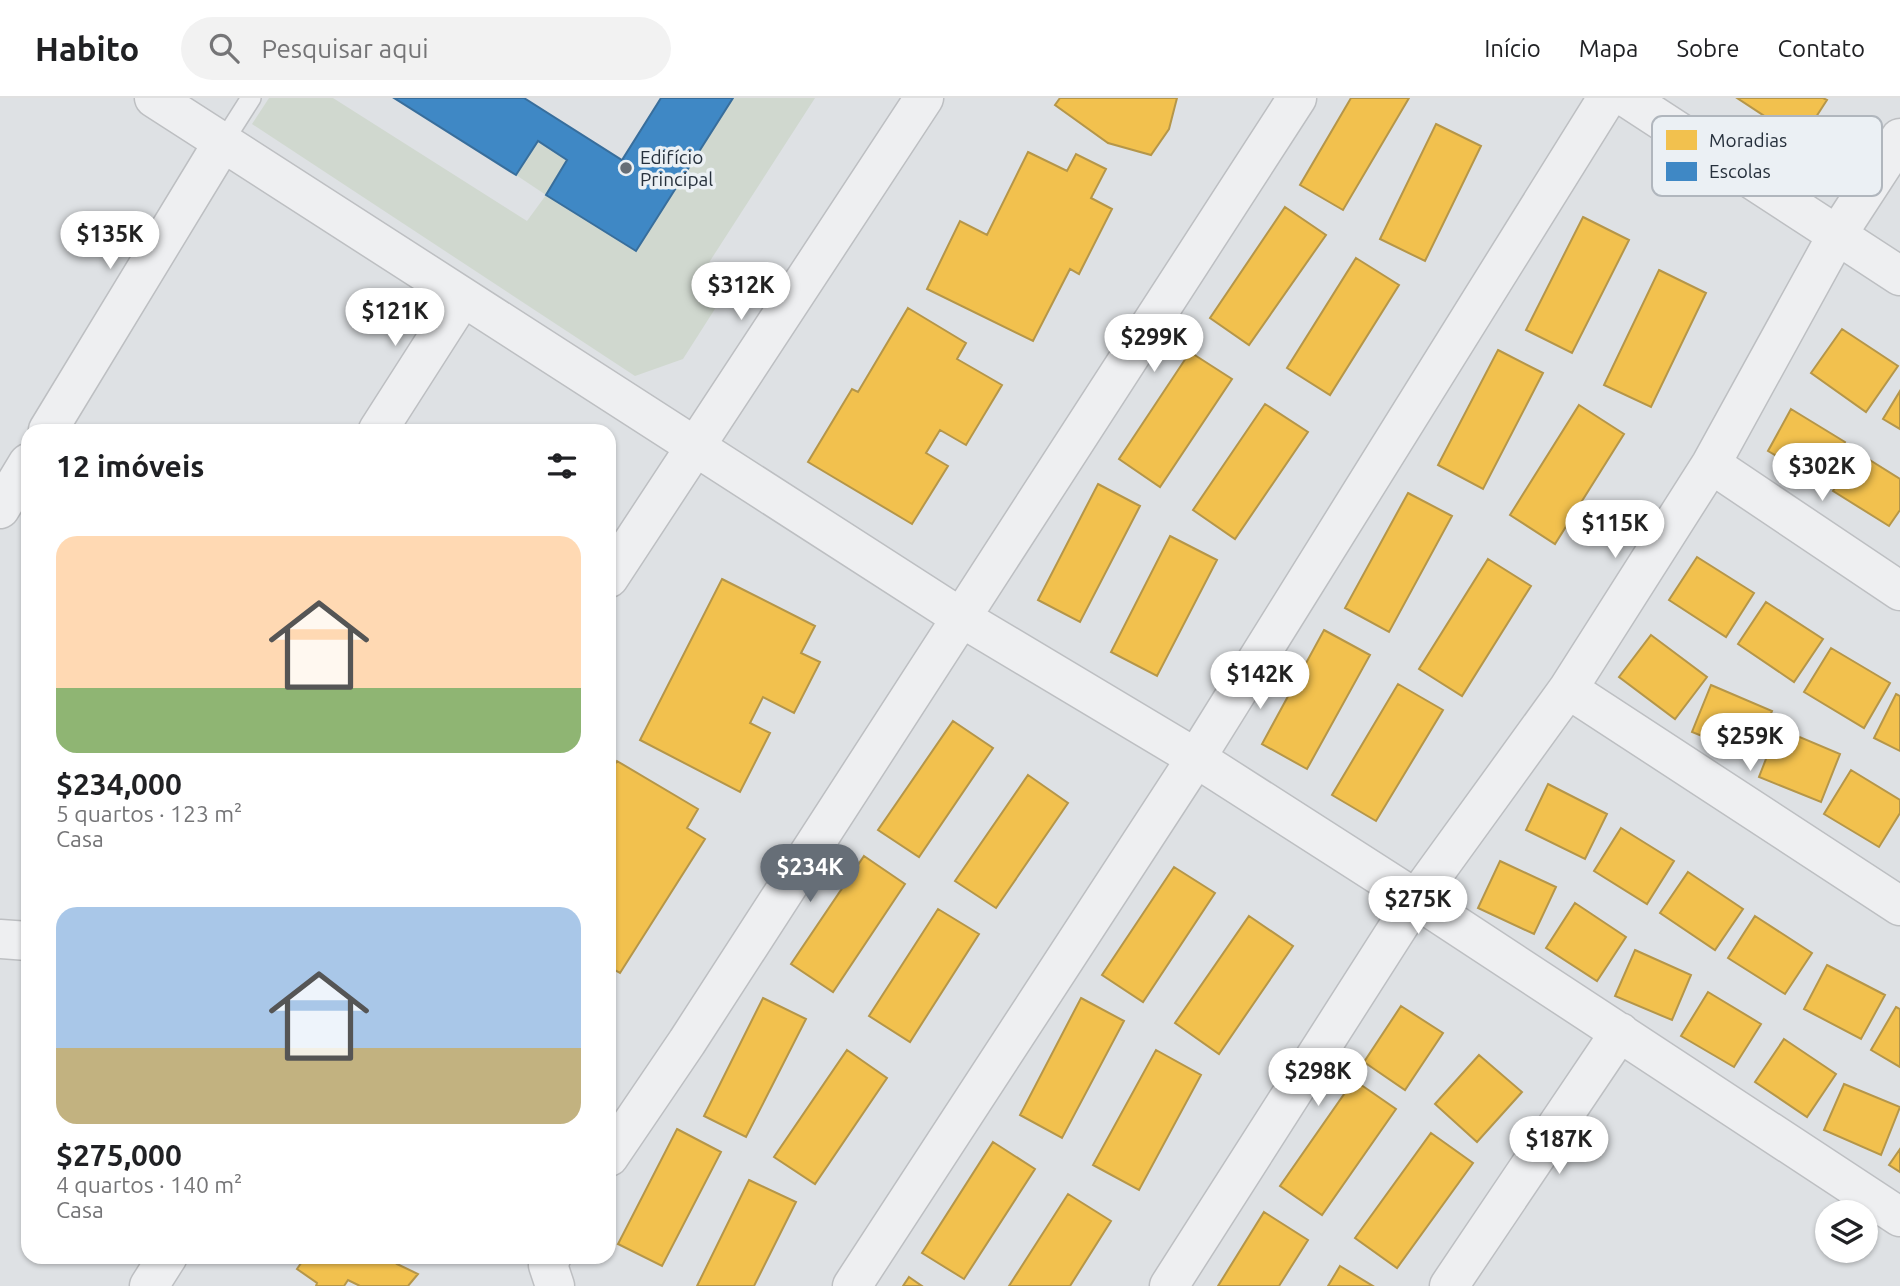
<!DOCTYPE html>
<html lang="pt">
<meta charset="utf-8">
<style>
:root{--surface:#fff;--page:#f2f2f2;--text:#202124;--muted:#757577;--line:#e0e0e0;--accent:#666e77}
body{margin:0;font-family:Ubuntu,sans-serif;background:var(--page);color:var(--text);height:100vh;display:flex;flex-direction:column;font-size:26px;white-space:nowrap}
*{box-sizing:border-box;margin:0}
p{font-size:23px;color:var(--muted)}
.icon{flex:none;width:38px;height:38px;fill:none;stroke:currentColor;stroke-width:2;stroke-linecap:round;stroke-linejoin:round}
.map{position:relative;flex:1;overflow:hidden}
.panel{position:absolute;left:21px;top:326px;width:595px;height:840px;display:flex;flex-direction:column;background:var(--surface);border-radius:21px;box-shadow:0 2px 5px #0004}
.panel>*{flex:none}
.fabs{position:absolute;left:1815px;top:1102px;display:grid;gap:14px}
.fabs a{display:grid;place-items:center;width:63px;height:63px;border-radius:50%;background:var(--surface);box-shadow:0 2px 5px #0004;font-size:35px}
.price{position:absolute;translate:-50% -60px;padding:0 16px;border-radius:24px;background:#fff;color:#222;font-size:23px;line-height:46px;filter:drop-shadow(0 2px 4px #0008)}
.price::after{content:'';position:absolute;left:50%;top:42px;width:21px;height:16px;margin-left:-10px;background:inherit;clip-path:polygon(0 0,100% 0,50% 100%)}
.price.active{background:var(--accent);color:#fff}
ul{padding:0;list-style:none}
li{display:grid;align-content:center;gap:14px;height:371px;padding:0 35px}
li span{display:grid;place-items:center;height:217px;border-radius:21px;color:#555}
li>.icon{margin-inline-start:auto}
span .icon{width:126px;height:126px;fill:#fffc;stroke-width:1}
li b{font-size:30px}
h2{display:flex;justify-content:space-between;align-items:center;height:84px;padding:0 35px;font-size:30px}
header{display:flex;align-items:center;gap:42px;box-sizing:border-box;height:98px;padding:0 35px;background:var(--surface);border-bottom:2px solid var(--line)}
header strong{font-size:33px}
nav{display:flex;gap:38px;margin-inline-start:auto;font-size:24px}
.search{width:490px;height:63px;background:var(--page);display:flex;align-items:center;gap:18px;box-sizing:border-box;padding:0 24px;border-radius:38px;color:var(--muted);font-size:26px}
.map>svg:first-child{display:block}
</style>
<header>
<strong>Habito</strong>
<div class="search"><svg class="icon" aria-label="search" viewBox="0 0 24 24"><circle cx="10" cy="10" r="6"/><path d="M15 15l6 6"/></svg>Pesquisar aqui</div>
<nav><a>Início</a><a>Mapa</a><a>Sobre</a><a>Contato</a></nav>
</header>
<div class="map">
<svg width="1900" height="1188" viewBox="0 0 1900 1188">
<rect width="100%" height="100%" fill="#dee1e4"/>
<path fill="#d0d8cf" d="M 269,0 L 333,0 L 527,123 L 546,97 L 516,77 L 538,43 L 567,62 L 546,97 L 636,153 L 733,0 L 815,0 L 710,163 L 720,203 L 683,261 L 635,278 L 252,26 Z"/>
<path fill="#f2c14e" stroke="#b59649" stroke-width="2" d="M 1060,0 L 1177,0 L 1169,31 L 1151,57 L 1108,45 L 1055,7 Z
M 1351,0 L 1409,0 L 1343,112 L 1300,87 Z
M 1737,0 L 1823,0 L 1827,2 L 1801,42 Z
M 1436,26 L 1481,48 L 1425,163 L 1380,141 Z
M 1028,54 L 1067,73 L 1076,56 L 1106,71 L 1091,100 L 1112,111 L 1079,176 L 1070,171 L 1033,243 L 927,191 L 960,123 L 987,137 Z
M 1285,109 L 1326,137 L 1249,247 L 1210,220 Z
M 1583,119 L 1629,142 L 1572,255 L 1526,232 Z
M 1356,160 L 1399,187 L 1330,297 L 1287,270 Z
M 1659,172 L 1706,195 L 1651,309 L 1604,287 Z
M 908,210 L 966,245 L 957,261 L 1002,287 L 966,347 L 940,332 L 926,355 L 948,368 L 912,426 L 808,364 L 852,291 L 858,294 Z
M 1842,231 L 1898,268 L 1866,314 L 1811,275 Z
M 1498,252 L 1543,275 L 1483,391 L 1438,367 Z
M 1190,254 L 1232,281 L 1160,389 L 1119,361 Z
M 1900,293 L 1900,331 L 1883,321 Z
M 1265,306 L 1308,334 L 1235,441 L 1193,412 Z
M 1579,307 L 1624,336 L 1555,446 L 1510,417 Z
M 1791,311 L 1845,344 L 1821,384 L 1768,353 Z
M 1857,354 L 1900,381 L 1900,412 L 1889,428 L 1833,393 Z
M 1098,386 L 1140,408 L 1080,524 L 1038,502 Z
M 1408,395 L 1452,418 L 1389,534 L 1345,510 Z
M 1170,438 L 1217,462 L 1157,578 L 1111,554 Z
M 1697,459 L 1754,495 L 1726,539 L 1669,502 Z
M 1488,461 L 1531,488 L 1462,598 L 1419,571 Z
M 722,481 L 815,528 L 801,555 L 820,564 L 794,615 L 763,599 L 750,625 L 770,635 L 740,694 L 640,642 Z
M 1766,504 L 1823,541 L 1794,584 L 1738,546 Z
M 1324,532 L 1370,557 L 1307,671 L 1262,646 Z
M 1651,537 L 1707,579 L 1675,621 L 1619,579 Z
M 1831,550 L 1890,585 L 1864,630 L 1804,594 Z
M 1398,586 L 1443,612 L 1376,723 L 1332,697 Z
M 1711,587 L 1772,613 L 1753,659 L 1692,634 Z
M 1896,596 L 1900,598 L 1900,653 L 1874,640 Z
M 953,623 L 993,650 L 919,759 L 878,732 Z
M 1778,630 L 1840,656 L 1821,704 L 1759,679 Z
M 617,663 L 698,711 L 687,730 L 705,741 L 620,875 L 609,869 L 609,675 Z
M 1851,672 L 1900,702 L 1900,715 L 1879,749 L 1824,716 Z
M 1028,677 L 1068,705 L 996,810 L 955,783 Z
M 1548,686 L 1607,716 L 1585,761 L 1526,732 Z
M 1621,730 L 1674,763 L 1647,806 L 1594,773 Z
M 864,758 L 905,786 L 833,894 L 791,866 Z
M 1500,763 L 1556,789 L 1534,836 L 1478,810 Z
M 1174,769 L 1215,795 L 1143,904 L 1102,877 Z
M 1688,774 L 1743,811 L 1715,852 L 1660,815 Z
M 1575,805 L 1626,839 L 1597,883 L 1546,850 Z
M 938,811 L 979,836 L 910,944 L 869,918 Z
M 1249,818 L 1293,848 L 1219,956 L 1175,925 Z
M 1755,818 L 1812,855 L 1785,896 L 1728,860 Z
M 1635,852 L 1691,877 L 1672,922 L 1615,898 Z
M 1827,867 L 1885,897 L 1861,941 L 1804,911 Z
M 1708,894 L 1761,926 L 1734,969 L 1681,938 Z
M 763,900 L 806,921 L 746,1039 L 704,1018 Z
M 1081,900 L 1124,923 L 1062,1040 L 1020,1017 Z
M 1401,908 L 1443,935 L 1405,992 L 1364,964 Z
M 1896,909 L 1900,911 L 1900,969 L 1871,952 Z
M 1784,941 L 1836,976 L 1807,1019 L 1755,984 Z
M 847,952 L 887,980 L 815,1086 L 774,1059 Z
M 1156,952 L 1201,977 L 1139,1092 L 1093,1067 Z
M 1479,957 L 1522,994 L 1477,1044 L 1435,1006 Z
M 1354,982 L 1396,1011 L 1322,1117 L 1280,1088 Z
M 1844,986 L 1900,1009 L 1881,1057 L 1824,1032 Z
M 677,1031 L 721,1054 L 662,1168 L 618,1146 Z
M 1431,1035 L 1473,1065 L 1397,1170 L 1355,1140 Z
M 993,1044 L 1035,1071 L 964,1181 L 922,1155 Z
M 1900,1051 L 1900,1074 L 1889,1067 Z
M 749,1082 L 796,1104 L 754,1188 L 697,1188 Z
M 1068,1096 L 1111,1123 L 1070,1188 L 1009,1188 Z
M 1264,1114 L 1308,1142 L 1279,1188 L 1218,1188 Z
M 306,1158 L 403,1158 L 397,1166 L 418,1176 L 408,1188 L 360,1188 L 348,1182 L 344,1188 L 316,1188 L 317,1185 L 297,1171 Z
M 1340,1168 L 1373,1188 L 1328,1188 Z
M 909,1179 L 922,1188 L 903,1188 Z"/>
<path fill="#3f88c5" stroke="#386e9c" stroke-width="2" d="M 394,0 L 524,0 L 622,62 L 661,0 L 733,0 L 636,153 L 546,97 L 567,62 L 538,43 L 516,77 Z"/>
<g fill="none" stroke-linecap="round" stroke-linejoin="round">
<defs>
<path id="lane" d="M 223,44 L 251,0"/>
<path id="street" d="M 154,0 L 960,519 L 1196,660 L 1416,801 L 1900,1119
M 1627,0 L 1900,178
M 48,332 L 223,44
M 378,332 L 463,199
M 1711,366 L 1900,493
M 0,411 L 28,365
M 609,480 L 924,0
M 1568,591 L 1900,808
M 0,841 L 28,843
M 609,1059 L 687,944 L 1297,0
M 552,1158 L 548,1167 L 555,1188
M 149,1188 L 168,1158
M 852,1188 L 1196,660 L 1607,0
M 1169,1188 L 1416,801 L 1568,591 L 1711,366 L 1837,137 L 1900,40
M 1449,1188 L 1620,934"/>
</defs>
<use href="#lane" stroke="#bdbfc2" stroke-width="22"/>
<use href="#street" stroke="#bdbfc2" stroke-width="41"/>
<use href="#lane" stroke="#eeeff1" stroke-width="19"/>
<use href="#street" stroke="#eeeff1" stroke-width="38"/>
</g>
<circle fill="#666e77" stroke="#ebf0f4" stroke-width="2.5" cx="626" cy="70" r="7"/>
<g text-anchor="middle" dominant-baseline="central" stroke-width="7" stroke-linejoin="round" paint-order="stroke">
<g font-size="19" fill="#26303c" stroke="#ebf0f4" text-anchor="start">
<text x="640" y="59">Edifício<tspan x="640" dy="22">Principal</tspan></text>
</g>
</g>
<rect x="1652" y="18" width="230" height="80" rx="10" fill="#ebf0f4" stroke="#b0b6bd" stroke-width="2"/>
<rect x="1666" y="32" width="31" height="20" fill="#f2c14e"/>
<rect x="1666" y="64" width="31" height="19" fill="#3f88c5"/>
<g font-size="19" fill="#26303c">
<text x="1709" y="49">Moradias</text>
<text x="1709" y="80">Escolas</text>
</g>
</svg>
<div class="fabs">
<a><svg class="icon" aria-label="layers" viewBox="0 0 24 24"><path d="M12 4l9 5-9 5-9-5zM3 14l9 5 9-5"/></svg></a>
</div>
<b class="price" style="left:110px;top:173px">$135K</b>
<b class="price" style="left:741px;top:224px">$312K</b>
<b class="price" style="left:395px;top:250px">$121K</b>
<b class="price" style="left:1154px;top:276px">$299K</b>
<b class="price" style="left:1822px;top:405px">$302K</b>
<b class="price" style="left:1615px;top:462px">$115K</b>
<b class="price" style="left:1260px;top:613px">$142K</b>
<b class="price" style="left:1750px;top:675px">$259K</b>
<b class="price active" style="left:810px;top:806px">$234K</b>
<b class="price" style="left:1418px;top:838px">$275K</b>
<b class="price" style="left:1318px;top:1010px">$298K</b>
<b class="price" style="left:1559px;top:1078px">$187K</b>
<section class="panel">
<h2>12 imóveis<svg class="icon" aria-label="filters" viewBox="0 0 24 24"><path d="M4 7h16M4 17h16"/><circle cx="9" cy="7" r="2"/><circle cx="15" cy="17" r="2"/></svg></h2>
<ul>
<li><span style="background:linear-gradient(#ffd9b3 70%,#8fb573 0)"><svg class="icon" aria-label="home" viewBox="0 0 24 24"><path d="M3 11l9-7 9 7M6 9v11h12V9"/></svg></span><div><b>$234,000</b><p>5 quartos · 123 m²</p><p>Casa</p></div></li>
<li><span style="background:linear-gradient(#a9c7e8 65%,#c2b280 0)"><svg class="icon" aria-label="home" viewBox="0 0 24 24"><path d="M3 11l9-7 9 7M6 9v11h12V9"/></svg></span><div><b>$275,000</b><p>4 quartos · 140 m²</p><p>Casa</p></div></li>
</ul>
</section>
</div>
